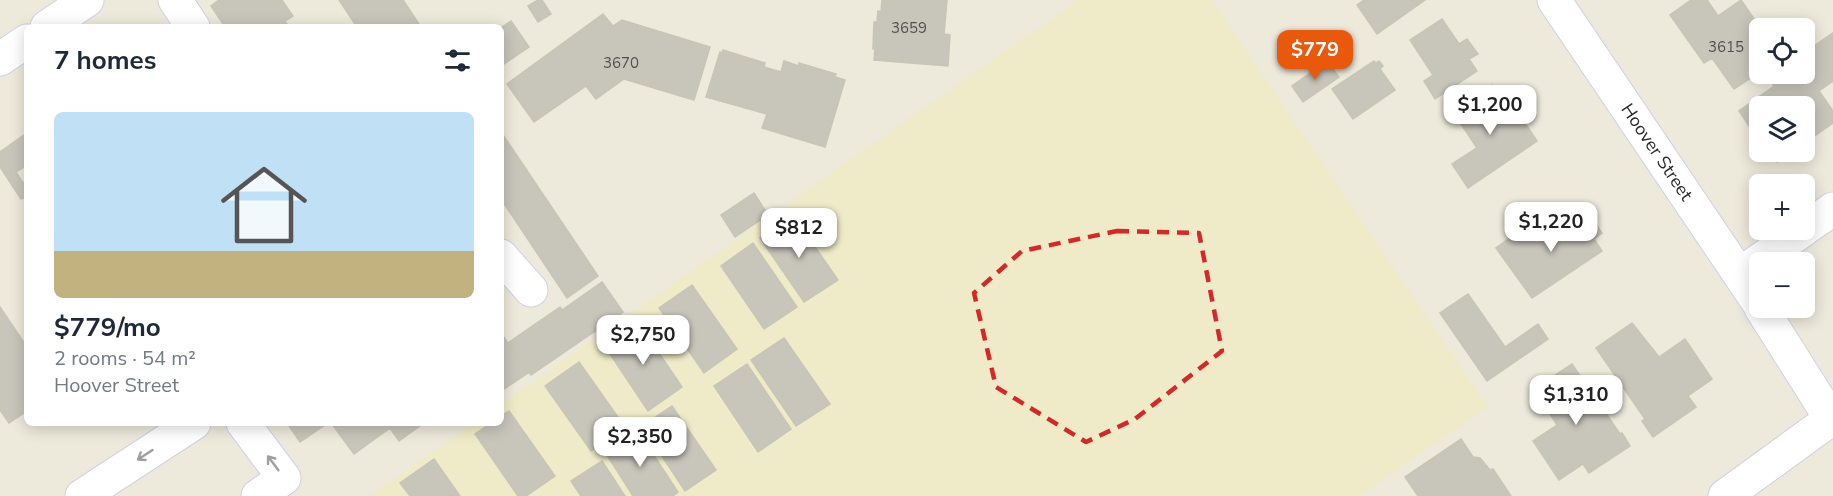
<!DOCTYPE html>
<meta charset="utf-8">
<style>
:root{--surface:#fff;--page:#f2f2f3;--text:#1f2937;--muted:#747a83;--accent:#ea580c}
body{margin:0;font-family:"Nunito Sans",sans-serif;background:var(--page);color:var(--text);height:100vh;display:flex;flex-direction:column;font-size:22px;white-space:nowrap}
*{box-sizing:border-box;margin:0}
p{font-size:20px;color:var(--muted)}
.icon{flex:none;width:33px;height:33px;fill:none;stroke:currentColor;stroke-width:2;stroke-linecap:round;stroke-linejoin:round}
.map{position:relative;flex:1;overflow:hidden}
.panel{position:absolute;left:24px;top:24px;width:480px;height:402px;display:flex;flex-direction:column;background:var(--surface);border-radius:9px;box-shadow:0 3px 15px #0003}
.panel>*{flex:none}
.controls{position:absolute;left:1749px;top:18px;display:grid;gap:12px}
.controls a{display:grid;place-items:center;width:66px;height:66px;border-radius:9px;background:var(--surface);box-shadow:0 3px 15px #0003;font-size:30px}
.price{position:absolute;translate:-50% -51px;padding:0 14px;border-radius:12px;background:#fff;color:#222;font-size:20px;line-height:39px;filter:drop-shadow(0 2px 3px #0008)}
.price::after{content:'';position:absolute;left:50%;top:36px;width:18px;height:14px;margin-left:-9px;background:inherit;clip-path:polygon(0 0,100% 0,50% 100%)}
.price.current{background:var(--accent);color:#fff}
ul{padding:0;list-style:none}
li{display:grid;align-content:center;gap:12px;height:318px;padding:0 30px}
li span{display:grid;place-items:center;height:186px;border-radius:9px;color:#555}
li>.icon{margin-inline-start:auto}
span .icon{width:108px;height:108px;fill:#fffc;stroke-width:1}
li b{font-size:26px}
h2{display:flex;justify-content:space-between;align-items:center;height:72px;padding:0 30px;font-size:26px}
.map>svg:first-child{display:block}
</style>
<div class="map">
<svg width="1833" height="496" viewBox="0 0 1833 496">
<rect width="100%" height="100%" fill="#ede9db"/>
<path fill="#efebc9" d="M 1078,0 L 1212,0 L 1488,407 L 1359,496 L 369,496 L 474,423 L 501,423 L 501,404 Z"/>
<path fill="#c8c5bb" stroke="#c8c5b5" stroke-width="1.5" d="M 219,0 L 282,0 L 293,16 L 285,21 L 289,27 L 225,27 L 211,6 Z
M 339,0 L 403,0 L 421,27 L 357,27 Z
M 538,0 L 542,0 L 551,14 L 538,22 L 528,6 Z
M 882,0 L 947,0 L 944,34 L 950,35 L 948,66 L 874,60 L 875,49 L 873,49 L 874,22 L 877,22 L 878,11 L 881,12 Z
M 1364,0 L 1425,0 L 1377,34 L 1357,5 Z
M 1691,0 L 1707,0 L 1718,16 L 1741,0 L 1757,23 L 1753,26 L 1760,35 L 1760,72 L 1734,89 L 1712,58 L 1704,63 L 1670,15 Z
M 603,14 L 613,26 L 622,20 L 710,47 L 694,100 L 624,79 L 596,99 L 586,86 L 534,122 L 507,84 Z
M 1442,19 L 1459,44 L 1467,39 L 1478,54 L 1469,59 L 1477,71 L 1435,99 L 1424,81 L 1433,75 L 1410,40 Z
M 511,21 L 529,47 L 501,66 L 501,28 Z
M 1833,33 L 1833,81 L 1819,91 L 1833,111 L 1833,123 L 1804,143 L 1804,106 L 1760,106 L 1760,136 L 1758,133 L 1755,135 L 1739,111 L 1774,86 L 1768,78 L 1775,74 L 1804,74 L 1804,53 Z
M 723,50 L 765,63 L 764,67 L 781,72 L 784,61 L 799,66 L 799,63 L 836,74 L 835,77 L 845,80 L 825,147 L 762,128 L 767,114 L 706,97 L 720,52 L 722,53 Z
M 1327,61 L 1339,77 L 1303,102 L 1292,86 Z
M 1374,61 L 1376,63 L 1379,61 L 1383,66 L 1380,69 L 1395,90 L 1353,119 L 1332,89 Z
M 1492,85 L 1516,120 L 1521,117 L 1537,141 L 1468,188 L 1452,164 L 1477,148 L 1453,112 Z
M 501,132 L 598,276 L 567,298 L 501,199 Z
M 27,133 L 27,165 L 16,172 L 23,183 L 27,180 L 27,197 L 21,199 L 0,167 L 0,152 Z
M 1770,152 L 1792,152 L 1777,162 Z
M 754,193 L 768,215 L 735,237 L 721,215 Z
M 1585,208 L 1602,233 L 1594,239 L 1602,251 L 1532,298 L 1496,248 L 1525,227 L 1536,243 Z
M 793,215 L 838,280 L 804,302 L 760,238 Z
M 753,243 L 797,307 L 764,329 L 721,266 Z
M 602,282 L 623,312 L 531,375 L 508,343 L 560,307 L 562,310 Z
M 692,285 L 737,349 L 704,373 L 659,308 Z
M 1468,294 L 1505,347 L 1538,324 L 1548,339 L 1487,381 L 1440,313 Z
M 0,307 L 27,347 L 27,411 L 9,423 L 0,410 Z
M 638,322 L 682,387 L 648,411 L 604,345 Z
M 1632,323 L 1659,357 L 1685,339 L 1712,379 L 1688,396 L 1696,407 L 1653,437 L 1642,421 L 1645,419 L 1596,348 Z
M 501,333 L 528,373 L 501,391 Z
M 784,338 L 830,404 L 796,426 L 751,360 Z
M 579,362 L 625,427 L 591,451 L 545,386 Z
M 747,364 L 791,429 L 758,452 L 714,386 Z
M 1572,364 L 1620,434 L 1622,433 L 1630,446 L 1589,473 L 1583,464 L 1559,480 L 1533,441 L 1557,425 L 1534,389 Z
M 672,406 L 716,470 L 685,491 L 642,426 Z
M 509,411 L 555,476 L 526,496 L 518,496 L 475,434 L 491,423 L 501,423 L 501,416 Z
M 287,423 L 328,423 L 300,442 Z
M 333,423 L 424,423 L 399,441 L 390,428 L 354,454 L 332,424 Z
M 638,431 L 678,492 L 673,496 L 633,496 L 605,452 Z
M 1461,439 L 1473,457 L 1480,458 L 1490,470 L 1493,469 L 1511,496 L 1418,496 L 1405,477 Z
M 434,459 L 460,496 L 410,496 L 400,483 Z
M 602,461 L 625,496 L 581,496 L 571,481 Z"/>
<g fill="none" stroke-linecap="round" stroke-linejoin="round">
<defs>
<path id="minor" d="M 175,0 L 193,27
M 1554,0 L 1760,305
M 47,27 L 87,0
M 0,59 L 27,41
M 1804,229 L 1833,209
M 501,256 L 531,290
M 1740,274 L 1803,230
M 1761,308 L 1833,422
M 243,423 L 284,478 L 258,496
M 82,496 L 194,423
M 1725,496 L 1831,419"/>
</defs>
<use href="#minor" stroke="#d1d0e4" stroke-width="35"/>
<use href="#minor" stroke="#fff" stroke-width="33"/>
</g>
<defs><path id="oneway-shaft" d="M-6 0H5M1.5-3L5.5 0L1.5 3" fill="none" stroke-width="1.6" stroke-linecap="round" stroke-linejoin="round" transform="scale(1.5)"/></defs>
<g stroke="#9f9f9f">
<use href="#oneway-shaft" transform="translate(145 455) rotate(147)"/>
<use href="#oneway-shaft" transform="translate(273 463) rotate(-127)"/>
</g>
<path fill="none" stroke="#d62828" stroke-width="4.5" stroke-dasharray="12 8" stroke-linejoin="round" d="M 1117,231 L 1199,233 L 1222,351 L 1135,419 L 1086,442 L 996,387 L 974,293 L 1022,251 Z"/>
<g text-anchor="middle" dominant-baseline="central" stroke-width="4.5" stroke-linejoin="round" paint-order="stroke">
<g font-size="15" fill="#52514e">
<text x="909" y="28">3659</text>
<text x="1726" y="47">3615</text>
<text x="621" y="63">3670</text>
</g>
<g font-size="18" fill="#2a2a2a" stroke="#fff">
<text transform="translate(1657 152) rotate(56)">Hoover Street</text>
</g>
</g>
</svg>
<div class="controls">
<a><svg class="icon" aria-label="locate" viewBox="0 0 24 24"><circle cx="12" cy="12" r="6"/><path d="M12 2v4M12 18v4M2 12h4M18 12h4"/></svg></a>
<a><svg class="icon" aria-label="layers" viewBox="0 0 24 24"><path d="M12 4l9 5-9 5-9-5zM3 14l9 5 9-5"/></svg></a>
<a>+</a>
<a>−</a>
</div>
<b class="price current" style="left:1315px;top:81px">$779</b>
<b class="price" style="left:1490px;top:136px">$1,200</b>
<b class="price" style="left:1551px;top:253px">$1,220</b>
<b class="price" style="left:799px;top:259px">$812</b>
<b class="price" style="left:643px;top:366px">$2,750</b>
<b class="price" style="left:1576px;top:426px">$1,310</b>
<b class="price" style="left:640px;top:468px">$2,350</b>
<section class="panel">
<h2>7 homes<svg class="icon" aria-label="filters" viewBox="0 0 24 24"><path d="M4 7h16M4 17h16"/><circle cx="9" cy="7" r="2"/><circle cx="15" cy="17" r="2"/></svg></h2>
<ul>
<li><span style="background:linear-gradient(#bfe0f5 75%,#c2b280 0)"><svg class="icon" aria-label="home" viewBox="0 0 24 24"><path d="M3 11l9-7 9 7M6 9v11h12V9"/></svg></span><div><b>$779/mo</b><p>2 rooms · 54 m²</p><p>Hoover Street</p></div></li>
</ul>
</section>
</div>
